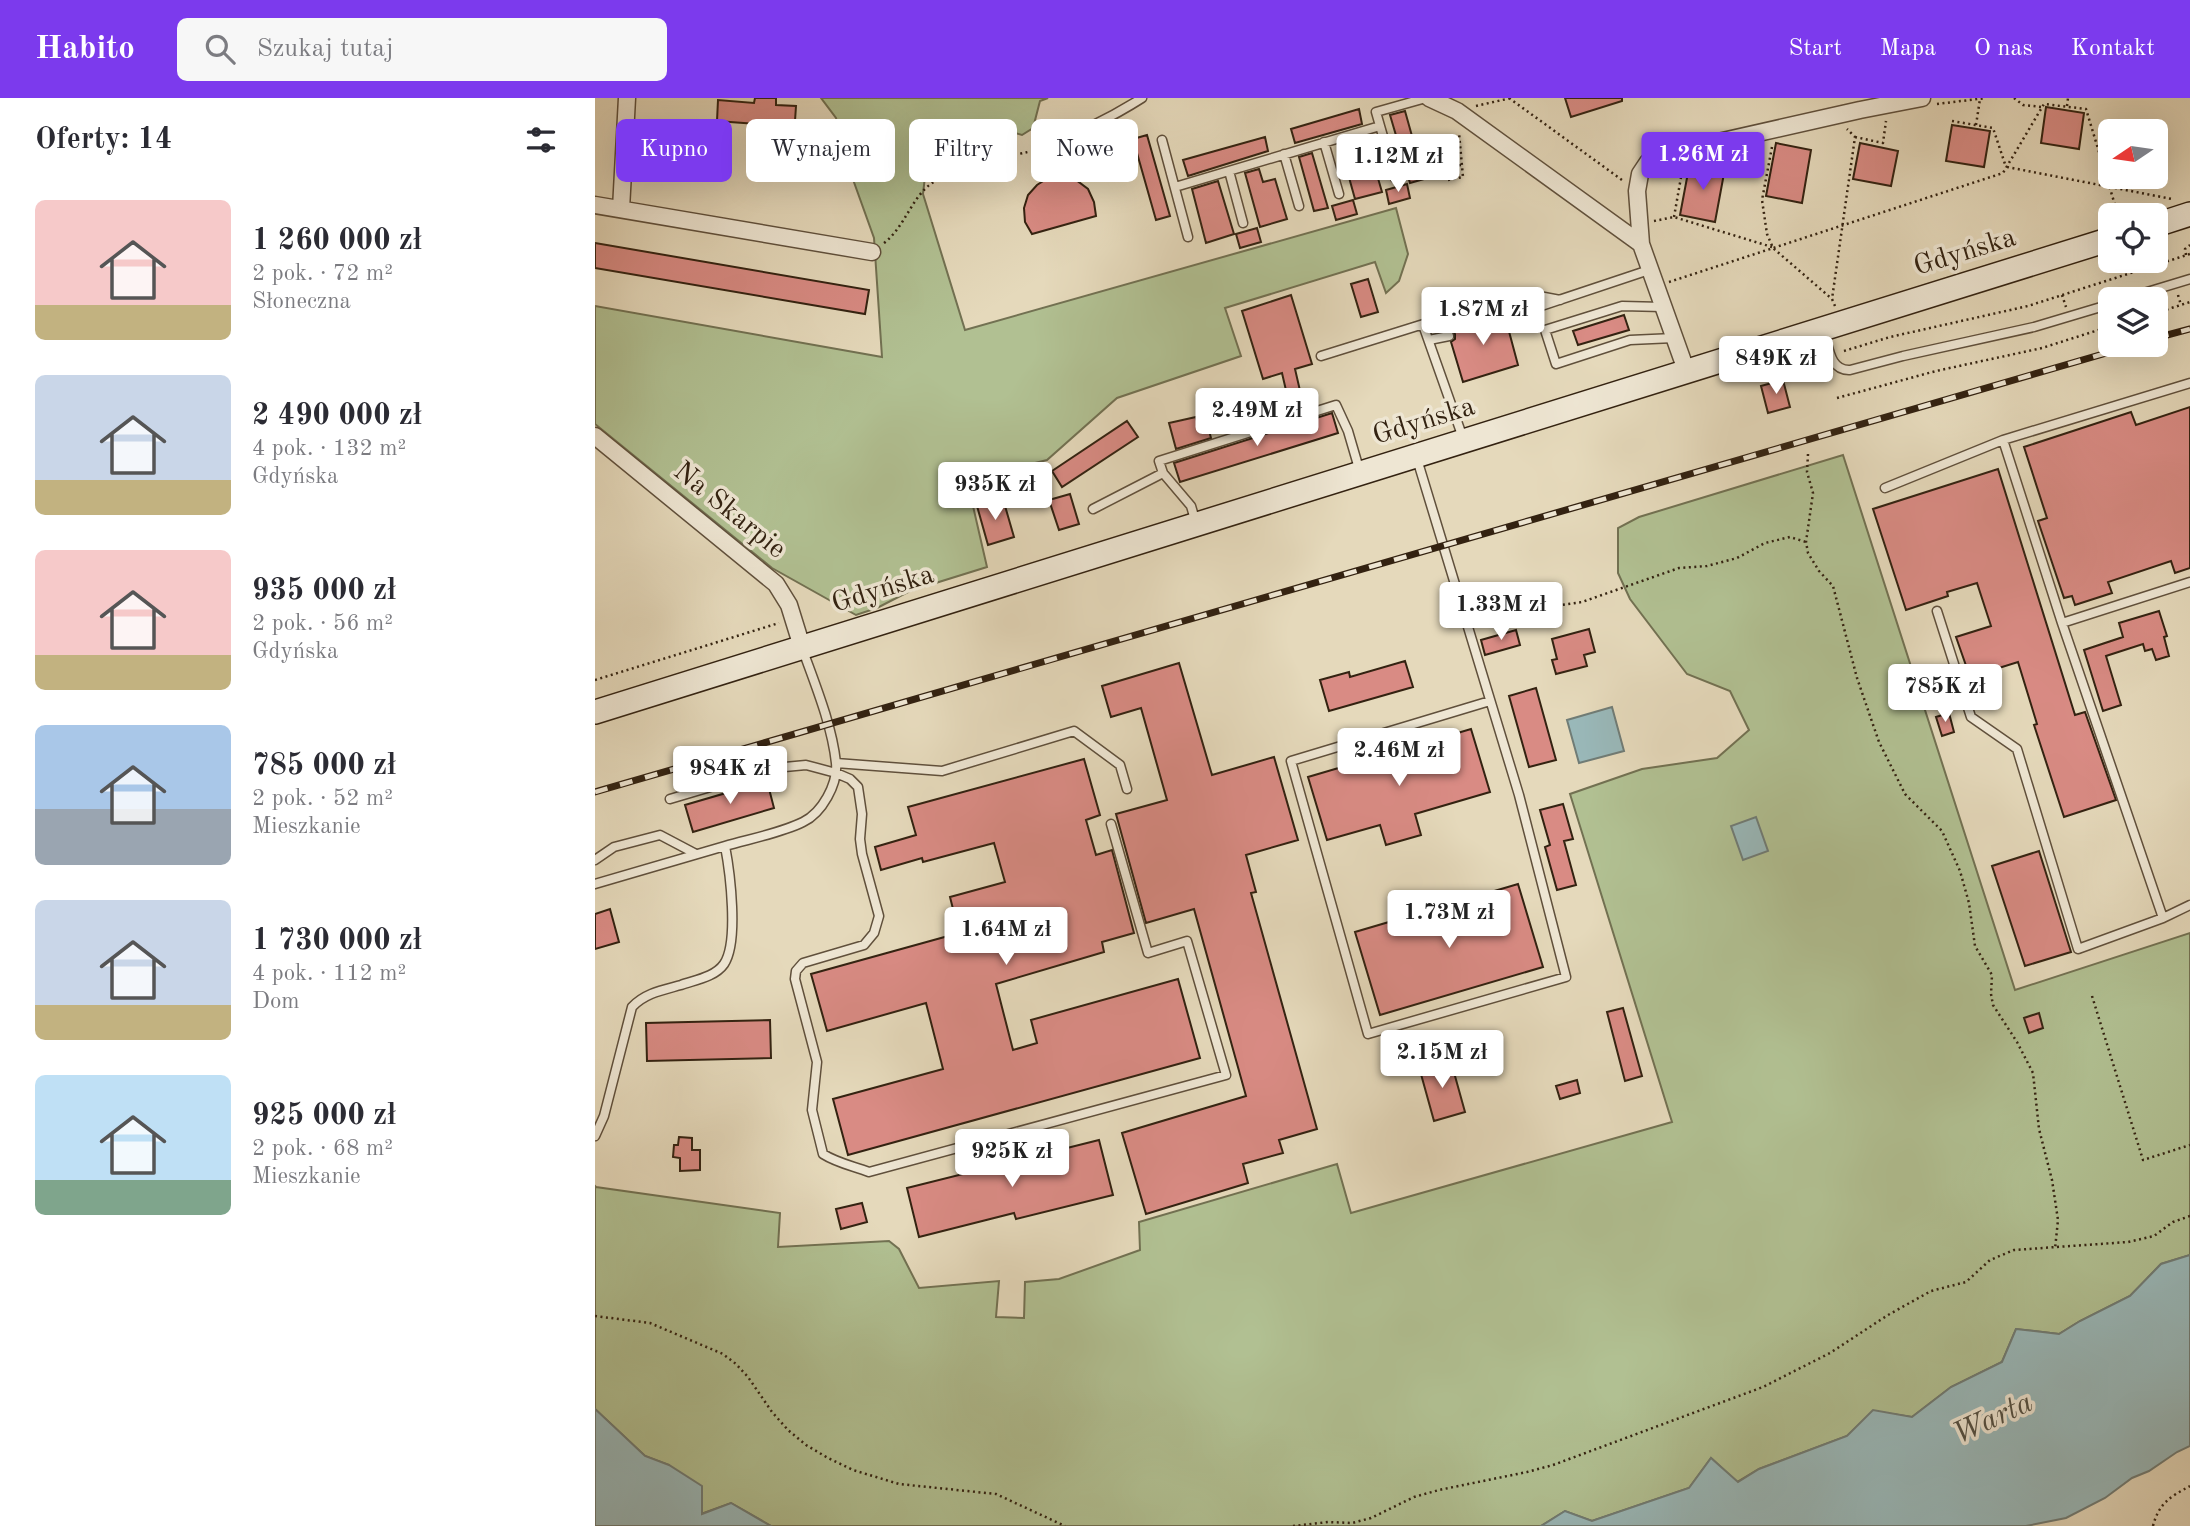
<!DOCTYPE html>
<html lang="pl">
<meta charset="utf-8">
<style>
:root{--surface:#fff;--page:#f7f7f7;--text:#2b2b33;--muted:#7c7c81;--accent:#7c3aed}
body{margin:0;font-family:"Old Standard TT",serif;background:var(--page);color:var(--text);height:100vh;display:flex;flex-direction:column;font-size:26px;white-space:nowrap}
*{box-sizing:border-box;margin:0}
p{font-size:23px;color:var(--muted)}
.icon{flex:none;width:38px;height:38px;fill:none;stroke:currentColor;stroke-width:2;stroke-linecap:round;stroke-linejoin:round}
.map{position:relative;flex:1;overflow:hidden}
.panel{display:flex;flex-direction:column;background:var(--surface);width:595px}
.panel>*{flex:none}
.banner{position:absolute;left:21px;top:21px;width:665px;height:63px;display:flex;gap:14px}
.needle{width:46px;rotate:257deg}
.controls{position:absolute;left:1503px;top:21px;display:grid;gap:14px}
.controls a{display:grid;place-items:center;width:70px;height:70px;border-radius:10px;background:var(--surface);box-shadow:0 7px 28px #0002;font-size:35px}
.price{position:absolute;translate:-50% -60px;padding:0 16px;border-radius:7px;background:#fff;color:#222;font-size:23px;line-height:46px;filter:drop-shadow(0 2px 4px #0008)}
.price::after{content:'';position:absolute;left:50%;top:42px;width:21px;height:16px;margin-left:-10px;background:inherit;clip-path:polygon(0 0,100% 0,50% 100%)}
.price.on{background:var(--accent);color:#fff}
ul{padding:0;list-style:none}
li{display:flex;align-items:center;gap:21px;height:175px;padding:0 35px}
li span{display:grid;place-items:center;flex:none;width:196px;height:140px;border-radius:10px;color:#555}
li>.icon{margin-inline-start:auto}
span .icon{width:84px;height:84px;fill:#fffc;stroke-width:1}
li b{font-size:30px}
h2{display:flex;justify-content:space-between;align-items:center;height:84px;padding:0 35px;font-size:30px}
.pill{padding:0 24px;border-radius:10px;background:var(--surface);box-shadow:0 7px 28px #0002;font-size:24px;line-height:63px}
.pill.on{background:var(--accent);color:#fff}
header{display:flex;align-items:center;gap:42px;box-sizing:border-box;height:98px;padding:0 35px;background:var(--accent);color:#fff}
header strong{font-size:33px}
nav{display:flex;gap:38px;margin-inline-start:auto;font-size:24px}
.search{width:490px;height:63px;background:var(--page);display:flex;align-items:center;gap:18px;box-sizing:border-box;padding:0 24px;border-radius:10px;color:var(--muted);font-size:26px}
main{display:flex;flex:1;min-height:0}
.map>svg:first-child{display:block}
</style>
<header>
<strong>Habito</strong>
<div class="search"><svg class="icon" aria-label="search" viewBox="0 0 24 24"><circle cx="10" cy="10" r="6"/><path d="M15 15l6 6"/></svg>Szukaj tutaj</div>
<nav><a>Start</a><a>Mapa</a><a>O nas</a><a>Kontakt</a></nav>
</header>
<main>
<section class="panel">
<h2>Oferty: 14<svg class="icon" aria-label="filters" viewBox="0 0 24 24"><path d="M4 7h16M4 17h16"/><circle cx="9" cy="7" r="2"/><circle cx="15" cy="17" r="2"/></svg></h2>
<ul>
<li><span style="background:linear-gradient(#f6c9c9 75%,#c2b280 0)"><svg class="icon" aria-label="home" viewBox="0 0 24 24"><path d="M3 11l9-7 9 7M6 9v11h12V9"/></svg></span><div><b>1 260 000 zł</b><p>2 pok. · 72 m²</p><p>Słoneczna</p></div></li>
<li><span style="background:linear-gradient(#c9d6e8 75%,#c2b280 0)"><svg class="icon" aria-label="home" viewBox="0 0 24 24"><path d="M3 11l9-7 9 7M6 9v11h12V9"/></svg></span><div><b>2 490 000 zł</b><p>4 pok. · 132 m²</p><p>Gdyńska</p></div></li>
<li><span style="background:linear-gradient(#f6c9c9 75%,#c2b280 0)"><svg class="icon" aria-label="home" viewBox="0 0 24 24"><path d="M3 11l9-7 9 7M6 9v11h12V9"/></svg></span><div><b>935 000 zł</b><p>2 pok. · 56 m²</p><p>Gdyńska</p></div></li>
<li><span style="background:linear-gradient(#a9c7e8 60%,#9aa5b1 0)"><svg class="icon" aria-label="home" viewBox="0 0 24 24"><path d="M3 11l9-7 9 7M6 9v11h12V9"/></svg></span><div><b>785 000 zł</b><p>2 pok. · 52 m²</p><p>Mieszkanie</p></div></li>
<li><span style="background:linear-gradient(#c9d6e8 75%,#c2b280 0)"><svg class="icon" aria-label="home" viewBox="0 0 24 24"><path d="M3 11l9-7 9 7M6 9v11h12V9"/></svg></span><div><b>1 730 000 zł</b><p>4 pok. · 112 m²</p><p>Dom</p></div></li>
<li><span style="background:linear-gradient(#bfe0f5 75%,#7fa58c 0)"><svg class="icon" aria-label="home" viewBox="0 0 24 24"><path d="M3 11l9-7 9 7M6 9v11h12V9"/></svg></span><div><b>925 000 zł</b><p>2 pok. · 68 m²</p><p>Mieszkanie</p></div></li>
</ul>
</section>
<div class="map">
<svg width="1595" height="1428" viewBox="0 0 1595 1428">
<rect width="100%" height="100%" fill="#e5d9bb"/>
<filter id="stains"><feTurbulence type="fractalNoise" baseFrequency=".00286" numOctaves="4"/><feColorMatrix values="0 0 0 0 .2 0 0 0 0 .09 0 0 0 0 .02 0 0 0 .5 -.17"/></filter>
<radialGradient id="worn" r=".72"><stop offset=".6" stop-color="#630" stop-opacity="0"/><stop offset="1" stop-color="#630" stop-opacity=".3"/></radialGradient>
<path fill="#b1c092" stroke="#727152" stroke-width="2" d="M 226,0 L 453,0 L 445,3 L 438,30 L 427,37 L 400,29 L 358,45 L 331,70 L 328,96 L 370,232 L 801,110 L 813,156 L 804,183 L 791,195 L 780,164 L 630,210 L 646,258 L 522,300 L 452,362 L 372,382 L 392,469 L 315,493 L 282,510 L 261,517 L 177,470 L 0,326 L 0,208 L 287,259 L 279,140 L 251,62 L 241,20 Z
M 1248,357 L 1420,892 L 1595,835 L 1595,1157 L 1566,1166 L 1535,1198 L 1485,1223 L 1464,1236 L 1421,1231 L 1407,1264 L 1356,1289 L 1317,1319 L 1278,1313 L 1252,1338 L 1164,1371 L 1142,1384 L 1116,1360 L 1094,1390 L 997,1423 L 970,1413 L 946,1428 L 176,1428 L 136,1405 L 106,1416 L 74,1367 L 50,1358 L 0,1311 L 0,1088 L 1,1089 L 185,1115 L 183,1149 L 294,1143 L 304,1151 L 324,1190 L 404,1183 L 401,1219 L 429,1220 L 430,1184 L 464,1181 L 545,1152 L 544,1124 L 742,1066 L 756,1115 L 1077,1024 L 975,696 L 1047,671 L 1122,660 L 1154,632 L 1135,593 L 1092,576 L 1035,501 L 1023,475 L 1023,430 L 1044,419 Z"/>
<path fill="#99b8b9" stroke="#707c76" stroke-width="2" d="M 1017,609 L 1029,653 L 984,665 L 972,622 Z
M 1161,719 L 1173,753 L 1148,762 L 1136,728 Z
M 1595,1157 L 1595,1348 L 1582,1354 L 1554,1373 L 1537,1380 L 1510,1400 L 1471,1420 L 1431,1428 L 946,1428 L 970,1413 L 997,1423 L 1094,1390 L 1116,1360 L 1143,1384 L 1164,1371 L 1252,1338 L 1278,1312 L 1317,1319 L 1356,1289 L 1407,1264 L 1421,1231 L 1464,1236 L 1485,1223 L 1535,1198 L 1566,1166 Z
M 0,1311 L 50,1358 L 74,1367 L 107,1388 L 107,1416 L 136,1405 L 176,1428 L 0,1428 Z"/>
<path fill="#d98b84" stroke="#321" stroke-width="2" d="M 160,0 L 181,0 L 181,7 L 201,8 L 200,23 L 175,22 L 175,27 L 122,23 L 123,2 L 159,5 Z
M 970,0 L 1027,0 L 1027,3 L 976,19 Z
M 1451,9 L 1489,15 L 1484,51 L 1446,45 Z
M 764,11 L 767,26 L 700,45 L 696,31 Z
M 810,13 L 829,81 L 815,85 L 795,17 Z
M 1357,27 L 1395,33 L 1389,69 L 1351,63 Z
M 552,37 L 575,118 L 561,122 L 538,41 Z
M 670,39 L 673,53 L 593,78 L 588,62 Z
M 771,39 L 787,94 L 760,101 L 745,47 Z
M 1181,45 L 1216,52 L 1207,105 L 1171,98 Z
M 1265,45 L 1303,53 L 1296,88 L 1258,81 Z
M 191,53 L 192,79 L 169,81 L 167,54 Z
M 717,55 L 733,110 L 719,113 L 704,59 Z
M 1095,64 L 1130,70 L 1120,124 L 1085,117 Z
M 664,71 L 668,84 L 680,81 L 692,121 L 665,129 L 650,75 Z
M 468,78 L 481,82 L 493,91 L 499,104 L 501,118 L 437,136 L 430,124 L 429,110 L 433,97 L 442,87 L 453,80 Z
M 623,83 L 639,136 L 611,145 L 597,91 Z
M 812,86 L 815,100 L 794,106 L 791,92 Z
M 758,102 L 762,116 L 741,122 L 737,108 Z
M 662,130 L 666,144 L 645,150 L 641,136 Z
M 0,145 L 274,192 L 270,216 L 0,170 Z
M 773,181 L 783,214 L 766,219 L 756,186 Z
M 696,197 L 717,266 L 700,271 L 709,310 L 696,314 L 687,275 L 668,281 L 647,213 Z
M 908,213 L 904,221 L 906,225 L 912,226 L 923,267 L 868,284 L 856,244 L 860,241 L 860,236 L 852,231 Z
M 1029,217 L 1034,232 L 983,247 L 978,233 Z
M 1188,282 L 1195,309 L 1173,315 L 1166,288 Z
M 1595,309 L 1595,470 L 1580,475 L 1576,463 L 1513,484 L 1517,495 L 1480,507 L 1477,498 L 1469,500 L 1443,423 L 1452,420 L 1429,349 L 1536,314 L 1541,327 Z
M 737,315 L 743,335 L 585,384 L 579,365 Z
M 601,319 L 602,323 L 611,321 L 616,340 L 581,351 L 574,325 Z
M 532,323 L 543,339 L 467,389 L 457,373 Z
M 1403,371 L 1480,617 L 1490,614 L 1521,702 L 1469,719 L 1439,627 L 1442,626 L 1423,564 L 1375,579 L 1361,539 L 1396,528 L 1382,485 L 1352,494 L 1353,498 L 1311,512 L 1278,411 Z
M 475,396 L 484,426 L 464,432 L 454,402 Z
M 408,401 L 419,439 L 393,447 L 382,408 Z
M 1564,513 L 1572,538 L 1569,539 L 1574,558 L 1561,562 L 1557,551 L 1550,553 L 1548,546 L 1511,558 L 1526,607 L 1508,613 L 1489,552 L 1528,539 L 1524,525 Z
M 994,531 L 1000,554 L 989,557 L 992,568 L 961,576 L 957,562 L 962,561 L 957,541 Z
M 921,532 L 925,547 L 890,557 L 886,542 Z
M 810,563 L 818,589 L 734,613 L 725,582 L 754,574 L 755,579 Z
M 584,565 L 617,677 L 679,659 L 703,742 L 651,757 L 661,794 L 656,795 L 722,1031 L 684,1042 L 688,1055 L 648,1066 L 653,1085 L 551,1116 L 527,1035 L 651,998 L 599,811 L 551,825 L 521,716 L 572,702 L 546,610 L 516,619 L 507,588 Z
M 941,590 L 961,662 L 934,669 L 914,598 Z
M 1354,615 L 1359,634 L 1347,638 L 1341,619 Z
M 876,631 L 895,694 L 820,716 L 826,737 L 791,747 L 785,727 L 732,742 L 713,679 Z
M 489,661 L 505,717 L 491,722 L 501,757 L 517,752 L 539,835 L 507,844 L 509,854 L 401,886 L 418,952 L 442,945 L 436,922 L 583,881 L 605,960 L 253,1057 L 238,1001 L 348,971 L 331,905 L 232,933 L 216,876 L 364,835 L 355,799 L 410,784 L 399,745 L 328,764 L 327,760 L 286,772 L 280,749 L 321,737 L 313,709 Z
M 172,683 L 179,710 L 98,734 L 90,707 Z
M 968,706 L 978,741 L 969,743 L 981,787 L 962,792 L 950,749 L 955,747 L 945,712 Z
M 1444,753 L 1476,854 L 1430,868 L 1397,768 Z
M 923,786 L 948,869 L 785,917 L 760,834 Z
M 15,811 L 24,844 L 0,851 L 0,816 Z
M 1028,910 L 1047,978 L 1030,983 L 1012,914 Z
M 1444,915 L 1448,930 L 1434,935 L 1429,920 Z
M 175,922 L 176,960 L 52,963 L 51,925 Z
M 855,960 L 870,1014 L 839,1023 L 824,969 Z
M 982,982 L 985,995 L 965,1001 L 961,988 Z
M 84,1039 L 97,1040 L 97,1052 L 105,1052 L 105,1072 L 85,1073 L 85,1060 L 78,1059 L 79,1047 L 83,1047 Z
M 504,1042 L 518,1097 L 421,1121 L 419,1115 L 324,1139 L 312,1090 Z
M 267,1105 L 272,1124 L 246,1131 L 241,1111 Z"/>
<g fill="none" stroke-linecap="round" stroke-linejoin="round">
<defs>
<path id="service" d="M 567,42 L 593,139
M 729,44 L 744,96
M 444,51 C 480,37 514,21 547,0
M 689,56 L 704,108
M 634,73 L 648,125
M 800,80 L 781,14 L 831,0
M 580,89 L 785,28
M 1529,201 L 1595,181
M 1068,209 L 1027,208 L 950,232 L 961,266 L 1035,242 L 1079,240
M 910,220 L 1054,172
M 828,227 L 868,340
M 1229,234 C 1234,250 1235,273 1255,272 L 1308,258 L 1439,229 L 1516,206
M 834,242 L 854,238
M 726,258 L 928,195 L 965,202
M 1408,342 L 1467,525 L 1568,820 L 1595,807
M 822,361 L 924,697 L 971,879 L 773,936 L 696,663 L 895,603
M 568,375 L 564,363 L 741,307 L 753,333 L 765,374
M 1290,390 L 1408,342 L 1595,285
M 498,411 L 568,375 L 596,408 L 601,425
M 1342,513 L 1376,619 L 1422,651 L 1483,851 L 1568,820
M 1467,525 L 1595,484
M 241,665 L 347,673 L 479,633 L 525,667 L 532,691
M 75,701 L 179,670 L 211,667 L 241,675 L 255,681 L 263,689 L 267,716 L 265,741 L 267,756 L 284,818 L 279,835 L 269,847 L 208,865 L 201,873 L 200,881 L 222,964 L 217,1012 L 228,1056 C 242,1065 258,1068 274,1074 L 631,977 L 592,843 L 553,855 L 516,726
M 0,762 L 19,749 L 65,737 L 101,756
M 0,786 L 130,748
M 0,1038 L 9,1018 L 37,909 C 50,895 68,892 86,887 C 100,882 120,879 129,866 C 144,844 135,774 130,748 C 154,741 186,735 208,724 C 227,715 243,686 241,665 C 237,627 220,586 207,550"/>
<path id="minor" d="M 834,0 L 862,13 L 1046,146
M 0,107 L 277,154
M 26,111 L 32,0
M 1091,272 L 1046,146 L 1042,93 L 1045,76 L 1053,64 L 1066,57 L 1265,12 L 1327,0
M 0,338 L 181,486 L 194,507 L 207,549"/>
<path id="secondary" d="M 1561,127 L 1595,116
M 0,614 L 1516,141"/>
</defs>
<use href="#service" stroke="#60503c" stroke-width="11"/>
<use href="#minor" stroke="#60503c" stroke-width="19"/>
<use href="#secondary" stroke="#321" stroke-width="26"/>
<path stroke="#321" stroke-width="2.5" stroke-dasharray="2 3.5" stroke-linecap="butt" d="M 914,0 L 1027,82
M 1419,0 L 1428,7 L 1447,9
M 1342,6 L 1391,0
M 881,8 L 916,0
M 1472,8 L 1473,0
M 1357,23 L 1398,30 L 1411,69
M 1381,27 L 1385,1
M 1260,39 L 1288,45 L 1291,23
M 1177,49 L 1167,102 L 1172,136 L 1178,150 L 1237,201
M 853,68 L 867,67
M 1412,69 L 1577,101
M 853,82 L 868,79 L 864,35
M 1526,117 L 1552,109
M 1079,119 L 1088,68
M 1059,123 L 1079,119 L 1177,149
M 289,145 C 307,131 313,110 328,93 C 347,71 405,60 433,54
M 1591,157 L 1590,151 L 1595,147
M 1074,184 L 1408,75 L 1449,6 L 1491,11 L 1523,117
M 1467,197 L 1471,209
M 1583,197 L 1586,207
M 1240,208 L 1237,201 L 1260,39 L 1252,31
M 1561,215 L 1595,204
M 1249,253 L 1295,239 L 1433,208 L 1595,156
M 1242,300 L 1341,273 L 1447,250 L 1516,228
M 1213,356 L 1212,374 L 1218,395 L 1211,444 L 1213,455 L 1224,473 L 1238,488 L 1262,580 L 1284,644 L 1310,696 L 1347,733 L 1365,773 L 1374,805 L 1380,848 L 1397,877 L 1396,896 L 1398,907 L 1422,944 L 1438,975 L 1444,1031 L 1457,1082 L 1463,1122 L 1460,1151
M 880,510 L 952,509 L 987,504 L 1084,470 L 1112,468 L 1142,460 L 1170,445 L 1195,439 L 1211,444
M 0,582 L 184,525
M 1497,898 L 1548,1062 L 1595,1047
M 0,1218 L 55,1225 L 128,1256 L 141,1266 L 153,1279 L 177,1314 L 193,1332 L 211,1347 L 233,1360 L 258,1372 L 304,1386 L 401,1396 L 470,1428
M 698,1428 L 733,1424 L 757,1425 L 776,1420 L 819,1399 L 844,1392 L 932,1374 L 958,1367 L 1168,1289 L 1235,1255 L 1293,1217 L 1336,1193 L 1371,1184 L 1395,1162 L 1419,1152 L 1533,1144 L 1559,1138 L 1578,1124 L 1595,1118
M 1558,1428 C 1564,1405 1575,1399 1595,1388"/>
<use href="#service" stroke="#eee6d3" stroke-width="8"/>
<use href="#minor" stroke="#eee6d3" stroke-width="16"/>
<use href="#secondary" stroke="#eee6d3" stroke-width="23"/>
<defs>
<path id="rail" d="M 1561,240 L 1595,231
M 0,694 L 1539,247"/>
</defs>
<use href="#rail" stroke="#321" stroke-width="7"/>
<use href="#rail" stroke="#eee6d3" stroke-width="4.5" stroke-dasharray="13" stroke-linecap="butt"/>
</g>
<g text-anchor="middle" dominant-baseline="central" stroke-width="7" stroke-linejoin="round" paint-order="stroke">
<g font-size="28" fill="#321" stroke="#eee6d3">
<text transform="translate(1370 155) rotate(-17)">Gdyńska</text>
<text transform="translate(829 324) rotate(-17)">Gdyńska</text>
<text transform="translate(134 413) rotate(39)">Na Skarpie</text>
<text transform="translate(288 492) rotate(-17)">Gdyńska</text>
</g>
<g font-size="30" font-style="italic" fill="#524f43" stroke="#eee6d3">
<text transform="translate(1398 1321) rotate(-25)">Warta</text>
</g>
</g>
<rect width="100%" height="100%" filter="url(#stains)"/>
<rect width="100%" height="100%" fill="url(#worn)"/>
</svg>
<div class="controls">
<a><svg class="needle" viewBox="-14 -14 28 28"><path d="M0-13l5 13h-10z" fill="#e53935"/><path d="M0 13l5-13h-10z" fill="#7c7c81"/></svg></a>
<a><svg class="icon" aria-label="locate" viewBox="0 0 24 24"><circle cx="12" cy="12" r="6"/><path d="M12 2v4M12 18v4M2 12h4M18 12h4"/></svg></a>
<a><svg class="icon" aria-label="layers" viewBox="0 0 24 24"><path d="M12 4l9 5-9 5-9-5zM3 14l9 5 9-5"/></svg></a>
</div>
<b class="price on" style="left:1108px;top:94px">1.26M zł</b>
<b class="price" style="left:803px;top:96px">1.12M zł</b>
<b class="price" style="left:888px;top:249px">1.87M zł</b>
<b class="price" style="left:1181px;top:298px">849K zł</b>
<b class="price" style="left:662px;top:350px">2.49M zł</b>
<b class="price" style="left:400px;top:424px">935K zł</b>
<b class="price" style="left:906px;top:544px">1.33M zł</b>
<b class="price" style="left:1350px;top:626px">785K zł</b>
<b class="price" style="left:804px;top:690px">2.46M zł</b>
<b class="price" style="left:135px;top:708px">984K zł</b>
<b class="price" style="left:854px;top:852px">1.73M zł</b>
<b class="price" style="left:411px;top:869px">1.64M zł</b>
<b class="price" style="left:847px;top:992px">2.15M zł</b>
<b class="price" style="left:417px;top:1091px">925K zł</b>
<div class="banner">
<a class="pill on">Kupno</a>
<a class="pill">Wynajem</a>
<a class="pill">Filtry</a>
<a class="pill">Nowe</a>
</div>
</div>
</main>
